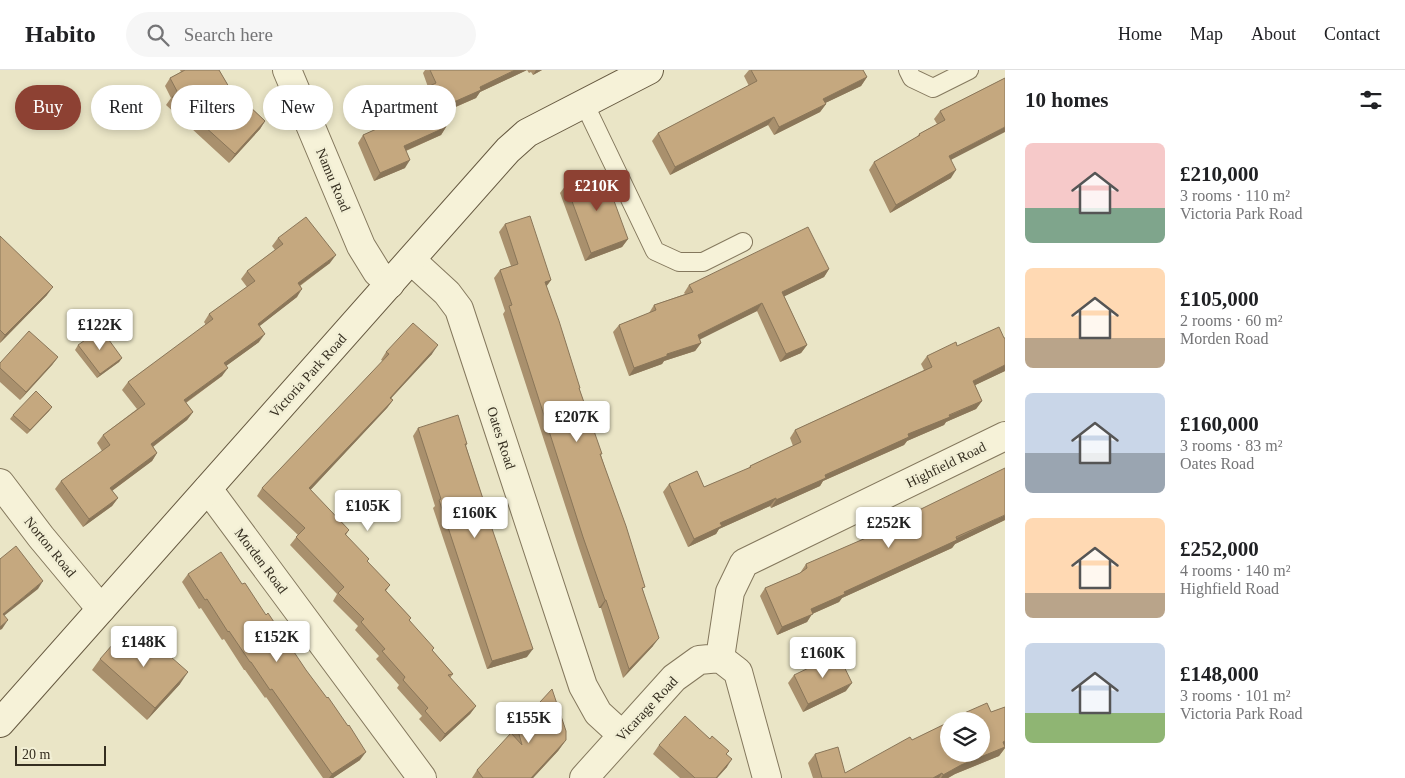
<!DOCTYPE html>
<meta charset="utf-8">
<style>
:root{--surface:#fff;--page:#f6f6f6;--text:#202124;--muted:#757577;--line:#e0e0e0;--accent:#8d4133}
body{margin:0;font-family:Georgia,serif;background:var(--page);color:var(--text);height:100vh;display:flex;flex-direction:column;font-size:19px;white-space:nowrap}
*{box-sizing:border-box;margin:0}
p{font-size:16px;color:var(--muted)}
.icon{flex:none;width:28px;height:28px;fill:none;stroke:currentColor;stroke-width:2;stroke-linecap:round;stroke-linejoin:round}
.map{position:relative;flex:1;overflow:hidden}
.sheet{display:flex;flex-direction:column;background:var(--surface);width:400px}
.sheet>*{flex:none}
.top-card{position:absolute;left:15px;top:15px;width:475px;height:45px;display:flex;gap:10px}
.buttons{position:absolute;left:940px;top:642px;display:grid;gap:10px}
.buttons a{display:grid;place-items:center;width:50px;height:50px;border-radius:50%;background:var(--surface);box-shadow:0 2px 8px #0003;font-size:25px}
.scale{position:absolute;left:15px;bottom:12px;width:91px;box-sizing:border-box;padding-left:5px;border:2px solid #352e20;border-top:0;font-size:14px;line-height:18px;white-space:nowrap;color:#352e20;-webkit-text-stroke:4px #f2efd5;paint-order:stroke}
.price{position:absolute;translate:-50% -42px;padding:0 11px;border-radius:5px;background:#fff;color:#222;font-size:16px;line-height:32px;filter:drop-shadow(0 1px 2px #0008)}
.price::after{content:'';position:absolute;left:50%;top:30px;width:15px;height:11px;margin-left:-8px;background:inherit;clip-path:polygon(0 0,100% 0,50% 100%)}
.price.selected{background:var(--accent);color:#fff}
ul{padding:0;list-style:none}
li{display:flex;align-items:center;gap:15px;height:125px;padding:0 20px}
li span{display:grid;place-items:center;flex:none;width:140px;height:100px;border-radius:8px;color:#555}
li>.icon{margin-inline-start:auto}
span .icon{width:60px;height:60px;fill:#fffc;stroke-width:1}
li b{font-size:21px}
h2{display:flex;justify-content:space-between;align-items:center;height:60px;padding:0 20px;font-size:21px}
.pill{padding:0 18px;border-radius:22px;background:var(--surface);box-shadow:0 2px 8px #0003;font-size:18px;line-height:45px}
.pill.selected{background:var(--accent);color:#fff}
header{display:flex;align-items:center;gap:30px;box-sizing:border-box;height:70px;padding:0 25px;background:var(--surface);border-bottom:1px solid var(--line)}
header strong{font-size:24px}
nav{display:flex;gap:28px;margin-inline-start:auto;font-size:18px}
.search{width:350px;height:45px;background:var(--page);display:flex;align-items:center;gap:12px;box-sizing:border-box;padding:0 18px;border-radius:28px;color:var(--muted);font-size:19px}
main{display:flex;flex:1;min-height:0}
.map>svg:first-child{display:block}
</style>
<header>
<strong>Habito</strong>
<div class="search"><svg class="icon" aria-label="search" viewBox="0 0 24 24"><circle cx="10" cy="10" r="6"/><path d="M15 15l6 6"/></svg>Search here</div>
<nav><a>Home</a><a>Map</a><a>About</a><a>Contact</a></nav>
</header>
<main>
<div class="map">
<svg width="1005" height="708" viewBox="0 0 1005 708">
<rect width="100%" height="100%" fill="#eae5c6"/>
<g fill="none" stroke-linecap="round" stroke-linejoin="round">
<defs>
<path id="lane" d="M 908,0 L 912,8 L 933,18 L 969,0
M 584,33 L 655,181 L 679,192 L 703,192 L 743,172"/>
<path id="street" d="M 287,0 L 361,176 L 377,202 L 390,214
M 411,190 L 447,223 L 459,239 L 583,616 L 598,643 L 622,665
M 0,413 L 41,467 L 101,539
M 208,419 L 422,708
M 584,708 L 674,608 L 699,590 L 720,588
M 767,708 L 738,602 L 720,588 L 730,522 L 744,493 L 1005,366"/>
<path id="secondary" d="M 0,653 L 508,80 L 527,63 L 649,0"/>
</defs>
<use href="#lane" stroke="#84785d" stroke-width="20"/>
<use href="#street" stroke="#84785d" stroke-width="30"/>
<use href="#secondary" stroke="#665940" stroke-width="30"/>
<use href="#lane" stroke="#f6f2d8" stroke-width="18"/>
<use href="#street" stroke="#f6f2d8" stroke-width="28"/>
<use href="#secondary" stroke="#f6f2d8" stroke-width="28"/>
</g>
<path fill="#a9906d" d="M 180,0 L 219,0 L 229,17 L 265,51 L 260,59 L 229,93 L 166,35 L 171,28 L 165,16 L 170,8 L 181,2 Z
M 425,0 L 527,0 L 480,22 L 476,28 L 440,44 L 446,57 L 441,65 L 406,81 L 405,98 L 374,111 L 358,73 L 363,65 L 393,52 L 388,41 L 394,33 L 428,17 L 423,3 Z
M 527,0 L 542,0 L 533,5 L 531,2 L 529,3 Z
M 749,0 L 863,0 L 867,7 L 861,16 L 825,33 L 826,34 L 820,42 L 774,65 L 768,55 L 670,105 L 652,71 L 658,63 L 749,16 L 744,6 Z
M 1005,8 L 951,90 L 951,108 L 890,143 L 869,100 L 874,92 L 916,68 L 919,64 L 937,54 L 934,49 L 940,41 Z
M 566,115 L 628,169 L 622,177 L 585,191 L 560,123 Z
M 505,154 L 551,210 L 546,217 L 601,385 L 643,520 L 653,576 L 623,608 L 601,538 L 599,538 L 578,475 L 503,244 L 505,241 L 494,208 L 500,200 L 511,196 L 499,162 Z
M 0,166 L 47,225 L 0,273 Z
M 278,168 L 330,193 L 300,216 L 297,227 L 259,256 L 259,272 L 226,296 L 222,306 L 186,333 L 193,342 L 187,350 L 153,377 L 157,383 L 152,391 L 112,421 L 118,428 L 112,436 L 83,457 L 55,419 L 61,411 L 102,381 L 97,373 L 103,365 L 137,339 L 122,320 L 128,312 L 206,255 L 204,252 L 209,244 L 247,217 L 241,209 L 247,201 L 275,180 L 272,176 Z
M 829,199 L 824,207 L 784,226 L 807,275 L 801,283 L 780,292 L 757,241 L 699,269 L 701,273 L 695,281 L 664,291 L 662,294 L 629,306 L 613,262 L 619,255 L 649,243 L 654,235 L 685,224 L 684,223 L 689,215 Z
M 1005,268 L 1005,301 L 975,315 L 982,331 L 976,339 L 946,352 L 944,355 L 907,371 L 904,375 L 823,411 L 820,416 L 771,438 L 770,436 L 719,459 L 716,464 L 688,477 L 663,422 L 669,414 L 704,417 L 748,399 L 750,396 L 793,376 L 790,368 L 795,360 L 924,300 L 921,294 L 927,286 L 957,276 Z
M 78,275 L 122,288 L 119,292 L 97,308 L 75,280 Z
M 386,282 L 432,284 L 391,328 L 393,330 L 387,338 L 310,420 L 349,460 L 346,465 L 367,492 L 390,515 L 386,521 L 411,548 L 409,550 L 432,580 L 453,604 L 450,608 L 476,636 L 470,644 L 440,672 L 419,649 L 422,646 L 397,618 L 399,615 L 376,589 L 379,586 L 355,560 L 358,556 L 333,531 L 337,524 L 290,475 L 298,465 L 257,426 L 262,418 L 383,291 L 381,290 Z
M 58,287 L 52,295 L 20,330 L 0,312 L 0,293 Z
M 52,337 L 49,341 L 27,364 L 10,349 L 13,345 Z
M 418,358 L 467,374 L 466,376 L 488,445 L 527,587 L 487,599 L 433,438 L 435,436 L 413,366 Z
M 919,440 L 1005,450 L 955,474 L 952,478 L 842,528 L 839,532 L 812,544 L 807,552 L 777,565 L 760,526 L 765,518 L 800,503 L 806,494 L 910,449 L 912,446 L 916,444 Z
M 188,504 L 360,690 L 333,708 L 323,708 L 266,627 L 265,628 L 245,600 L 244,600 L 224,569 L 222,570 L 201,538 L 199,539 L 182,512 Z
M 100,589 L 180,614 L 147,650 L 92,600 Z
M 794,605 L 846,621 L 803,642 L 788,613 Z
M 1005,637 L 1005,678 L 999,686 L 955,704 L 948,708 L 813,708 L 808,693 L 815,684 L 845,703 L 951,651 L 953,648 L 991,642 Z
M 517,657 L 566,670 L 558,681 L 533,708 L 472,708 L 477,700 L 512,663 Z
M 659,675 L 727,684 L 727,697 L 717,708 L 680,708 L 653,684 Z"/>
<path fill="#8a7659" d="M 515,0 L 527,0 L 480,22 L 476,28 L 432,47 L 438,39 L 480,17 Z
M 536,0 L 542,0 L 533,5 Z
M 867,7 L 861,16 L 817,37 L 823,29 Z
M 826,34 L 820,42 L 774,65 L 779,57 Z
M 774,47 L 768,55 L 670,105 L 675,97 Z
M 265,51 L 260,59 L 229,93 L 235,84 Z
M 446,57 L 441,65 L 398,84 L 404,76 Z
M 1005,57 L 1005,62 L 943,94 L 949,86 Z
M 410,90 L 405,98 L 374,111 L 380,103 Z
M 956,100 L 951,108 L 890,143 L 896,135 Z
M 628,169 L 622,177 L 585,191 L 591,183 Z
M 336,185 L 330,193 L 292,221 L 298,213 Z
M 829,199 L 824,207 L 777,230 L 782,222 Z
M 551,210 L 545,218 L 545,212 Z
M 53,217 L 47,225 L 0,273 L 5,265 Z
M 302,219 L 297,227 L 252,262 L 258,254 Z
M 762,233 L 757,241 L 693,273 L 698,265 Z
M 265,264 L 259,272 L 219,301 L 224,293 Z
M 701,273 L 695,281 L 664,291 L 662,294 L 629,306 L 634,298 L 667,284 Z
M 438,275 L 432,284 L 384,336 L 390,328 Z
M 807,275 L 801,283 L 780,292 L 786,284 Z
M 58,287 L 52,295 L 20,330 L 26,322 Z
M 122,288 L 119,292 L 97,308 L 100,304 Z
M 1005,295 L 1005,301 L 967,319 L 973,311 Z
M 228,298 L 222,306 L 178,338 L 184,330 Z
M 393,330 L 387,338 L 304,427 L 309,418 Z
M 982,331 L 976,339 L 946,352 L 944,355 L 907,371 L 904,375 L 823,411 L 820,416 L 771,438 L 776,430 L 825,405 L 908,364 Z
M 52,337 L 49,341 L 27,364 L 30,360 Z
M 193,342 L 187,350 L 146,382 L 151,374 Z
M 157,383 L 152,391 L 105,426 L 110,418 Z
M 118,428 L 112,436 L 83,457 L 89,449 Z
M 776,428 L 770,436 L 719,459 L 716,464 L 688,477 L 694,469 L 720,453 Z
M 1005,445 L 1005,450 L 955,474 L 952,478 L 842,528 L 839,532 L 812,544 L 807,552 L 777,565 L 782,557 L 811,539 L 844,522 Z
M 43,511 L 38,519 L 0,549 L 3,544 Z
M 605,530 L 606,530 L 601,538 L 599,538 Z
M 8,550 L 2,559 L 0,560 L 0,557 Z
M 659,568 L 653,576 L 623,608 L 629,599 Z
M 533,579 L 527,587 L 487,599 L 492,591 Z
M 188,602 L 180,614 L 147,650 L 155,638 Z
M 852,613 L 846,621 L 803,642 L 808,634 Z
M 476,636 L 470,644 L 440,672 L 445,664 Z
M 566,670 L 558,681 L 533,708 L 531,708 Z
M 1005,671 L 1005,678 L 999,686 L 955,704 L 948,708 L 941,708 L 943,705 Z
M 366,682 L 360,690 L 333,708 L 329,708 L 332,704 Z
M 732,689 L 727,697 L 717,708 L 716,708 Z
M 942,703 L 939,708 L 933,708 Z"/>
<path fill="#c5a87f" stroke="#8a7659" d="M 185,0 L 219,0 L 229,17 L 265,51 L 235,84 L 172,27 L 178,23 L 170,8 Z
M 430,0 L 515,0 L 480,17 L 481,20 L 438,39 L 446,57 L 404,76 L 410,90 L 380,103 L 363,65 L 401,48 L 394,33 L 436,13 Z
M 751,0 L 863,0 L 867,7 L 823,29 L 826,34 L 779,57 L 774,47 L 675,97 L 658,63 L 757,11 Z
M 1005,8 L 1005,57 L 949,86 L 956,100 L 896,135 L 874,92 L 920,65 L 919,64 L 945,50 L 940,41 Z
M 603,101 L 628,169 L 591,183 L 566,115 Z
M 530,146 L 551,210 L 545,212 L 559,251 L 580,318 L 579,318 L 602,384 L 600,384 L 626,456 L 645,517 L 642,518 L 659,568 L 629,599 L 606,530 L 605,530 L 583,467 L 509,236 L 512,235 L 500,200 L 518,194 L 505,154 Z
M 306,147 L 336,185 L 298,213 L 302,219 L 258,254 L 265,264 L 224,293 L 228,298 L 184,330 L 193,342 L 151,374 L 157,383 L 110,418 L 118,428 L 89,449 L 61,411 L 110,375 L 103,365 L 145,334 L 128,312 L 213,249 L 209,244 L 255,211 L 247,201 L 283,174 L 278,168 Z
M 808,157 L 829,199 L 782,222 L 807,275 L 786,284 L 762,233 L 698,265 L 701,273 L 667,284 L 667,286 L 634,298 L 619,255 L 656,240 L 654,235 L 693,222 L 689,215 Z
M 0,166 L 53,217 L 5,265 L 0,260 Z
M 413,253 L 438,275 L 390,328 L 393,330 L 309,418 L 349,460 L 345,464 L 369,489 L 367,491 L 390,515 L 385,520 L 411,548 L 409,550 L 434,578 L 432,580 L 453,604 L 448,605 L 476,636 L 445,664 L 425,641 L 428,638 L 403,610 L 405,607 L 382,581 L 385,579 L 361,552 L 364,549 L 338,523 L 344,517 L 296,467 L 305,458 L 262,418 L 389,284 L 386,282 Z
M 999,257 L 1004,268 L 1005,268 L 1005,295 L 973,311 L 982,331 L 949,345 L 950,347 L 908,364 L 909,367 L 825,405 L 826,408 L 776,430 L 776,428 L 720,453 L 722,456 L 694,469 L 669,414 L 697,401 L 704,417 L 751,397 L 750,396 L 801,372 L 795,360 L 932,297 L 927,286 L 956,272 L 957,276 Z
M 101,259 L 122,288 L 100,304 L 78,275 Z
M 29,261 L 58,287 L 26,322 L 0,298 L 0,293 Z
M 36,321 L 52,337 L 30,360 L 13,345 Z
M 458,345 L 467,374 L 465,374 L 488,444 L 487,444 L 533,579 L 492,591 L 439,430 L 441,429 L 418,358 Z
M 1005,398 L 1005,445 L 956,467 L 957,470 L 844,522 L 845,524 L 811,539 L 813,544 L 782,557 L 765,518 L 800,503 L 807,498 L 806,494 L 912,448 L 912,446 L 920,443 L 919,440 Z
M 16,476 L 43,511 L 3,544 L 8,550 L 0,557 L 0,489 Z
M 221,482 L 242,514 L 245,513 L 266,545 L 268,543 L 306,600 L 327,628 L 328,627 L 348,656 L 349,655 L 366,682 L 332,704 L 272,619 L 270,620 L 251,592 L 250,592 L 229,561 L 228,562 L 207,529 L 205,530 L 188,504 Z
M 126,559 L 148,579 L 154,572 L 188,602 L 155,638 L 100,589 Z
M 838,584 L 852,613 L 808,634 L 794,605 Z
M 552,619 L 566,661 L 566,670 L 531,708 L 483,708 L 477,700 L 511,663 L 522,675 L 517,657 Z
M 987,633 L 991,642 L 1005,637 L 1005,671 L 1003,672 L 1005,677 L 961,695 L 943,705 L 942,703 L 933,708 L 822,708 L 815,684 L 838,677 L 845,703 L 910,667 L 912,670 L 949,652 L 949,684 L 981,684 L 981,651 L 950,651 L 954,650 L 953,648 Z
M 685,646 L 710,669 L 712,666 L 729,681 L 726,684 L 732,689 L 716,708 L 695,708 L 659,675 Z"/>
<g text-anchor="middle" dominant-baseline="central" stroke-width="5" stroke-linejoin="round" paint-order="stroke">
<g font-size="14" fill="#352e20" stroke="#f2efd5">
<text transform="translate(333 110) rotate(67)">Namu Road</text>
<text transform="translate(308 306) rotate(-48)">Victoria Park Road</text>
<text transform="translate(501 368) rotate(72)">Oates Road</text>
<text transform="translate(946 395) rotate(-26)">Highfield Road</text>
<text transform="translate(50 477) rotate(51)">Norton Road</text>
<text transform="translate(261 491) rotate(53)">Morden Road</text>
<text transform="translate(647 639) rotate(-47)">Vicarage Road</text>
</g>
</g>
</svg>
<div class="buttons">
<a><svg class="icon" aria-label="layers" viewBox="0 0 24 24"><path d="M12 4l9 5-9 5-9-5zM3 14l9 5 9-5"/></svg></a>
</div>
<div class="scale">20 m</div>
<b class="price selected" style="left:597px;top:142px">£210K</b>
<b class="price" style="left:100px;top:281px">£122K</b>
<b class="price" style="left:577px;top:373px">£207K</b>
<b class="price" style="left:368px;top:462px">£105K</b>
<b class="price" style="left:475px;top:469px">£160K</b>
<b class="price" style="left:889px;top:479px">£252K</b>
<b class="price" style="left:277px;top:593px">£152K</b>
<b class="price" style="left:144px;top:598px">£148K</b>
<b class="price" style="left:823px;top:609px">£160K</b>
<b class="price" style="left:529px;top:674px">£155K</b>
<div class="top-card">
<a class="pill selected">Buy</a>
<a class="pill">Rent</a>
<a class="pill">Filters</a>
<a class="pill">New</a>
<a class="pill">Apartment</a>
</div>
</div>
<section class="sheet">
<h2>10 homes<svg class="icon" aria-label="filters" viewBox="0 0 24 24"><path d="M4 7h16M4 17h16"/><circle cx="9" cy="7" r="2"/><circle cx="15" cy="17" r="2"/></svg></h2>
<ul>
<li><span style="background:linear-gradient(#f6c9c9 65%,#7fa58c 0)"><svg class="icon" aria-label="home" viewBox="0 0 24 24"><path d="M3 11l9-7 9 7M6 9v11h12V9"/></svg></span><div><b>£210,000</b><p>3 rooms · 110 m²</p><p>Victoria Park Road</p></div></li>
<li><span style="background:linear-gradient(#ffd9b3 70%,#b9a48a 0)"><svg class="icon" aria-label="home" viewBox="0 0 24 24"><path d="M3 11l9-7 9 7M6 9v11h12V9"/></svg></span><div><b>£105,000</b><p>2 rooms · 60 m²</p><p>Morden Road</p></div></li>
<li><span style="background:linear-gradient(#c9d6e8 60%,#9aa5b1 0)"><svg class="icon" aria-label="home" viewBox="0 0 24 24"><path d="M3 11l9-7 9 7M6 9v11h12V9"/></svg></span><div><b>£160,000</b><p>3 rooms · 83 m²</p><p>Oates Road</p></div></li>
<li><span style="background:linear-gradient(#ffd9b3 75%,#b9a48a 0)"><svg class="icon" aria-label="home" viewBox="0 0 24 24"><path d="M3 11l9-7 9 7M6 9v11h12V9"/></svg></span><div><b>£252,000</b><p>4 rooms · 140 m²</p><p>Highfield Road</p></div></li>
<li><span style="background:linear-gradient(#c9d6e8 70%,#8fb573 0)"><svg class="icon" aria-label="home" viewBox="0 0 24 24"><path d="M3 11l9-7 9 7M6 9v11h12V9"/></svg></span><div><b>£148,000</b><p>3 rooms · 101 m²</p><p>Victoria Park Road</p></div></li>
</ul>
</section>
</main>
